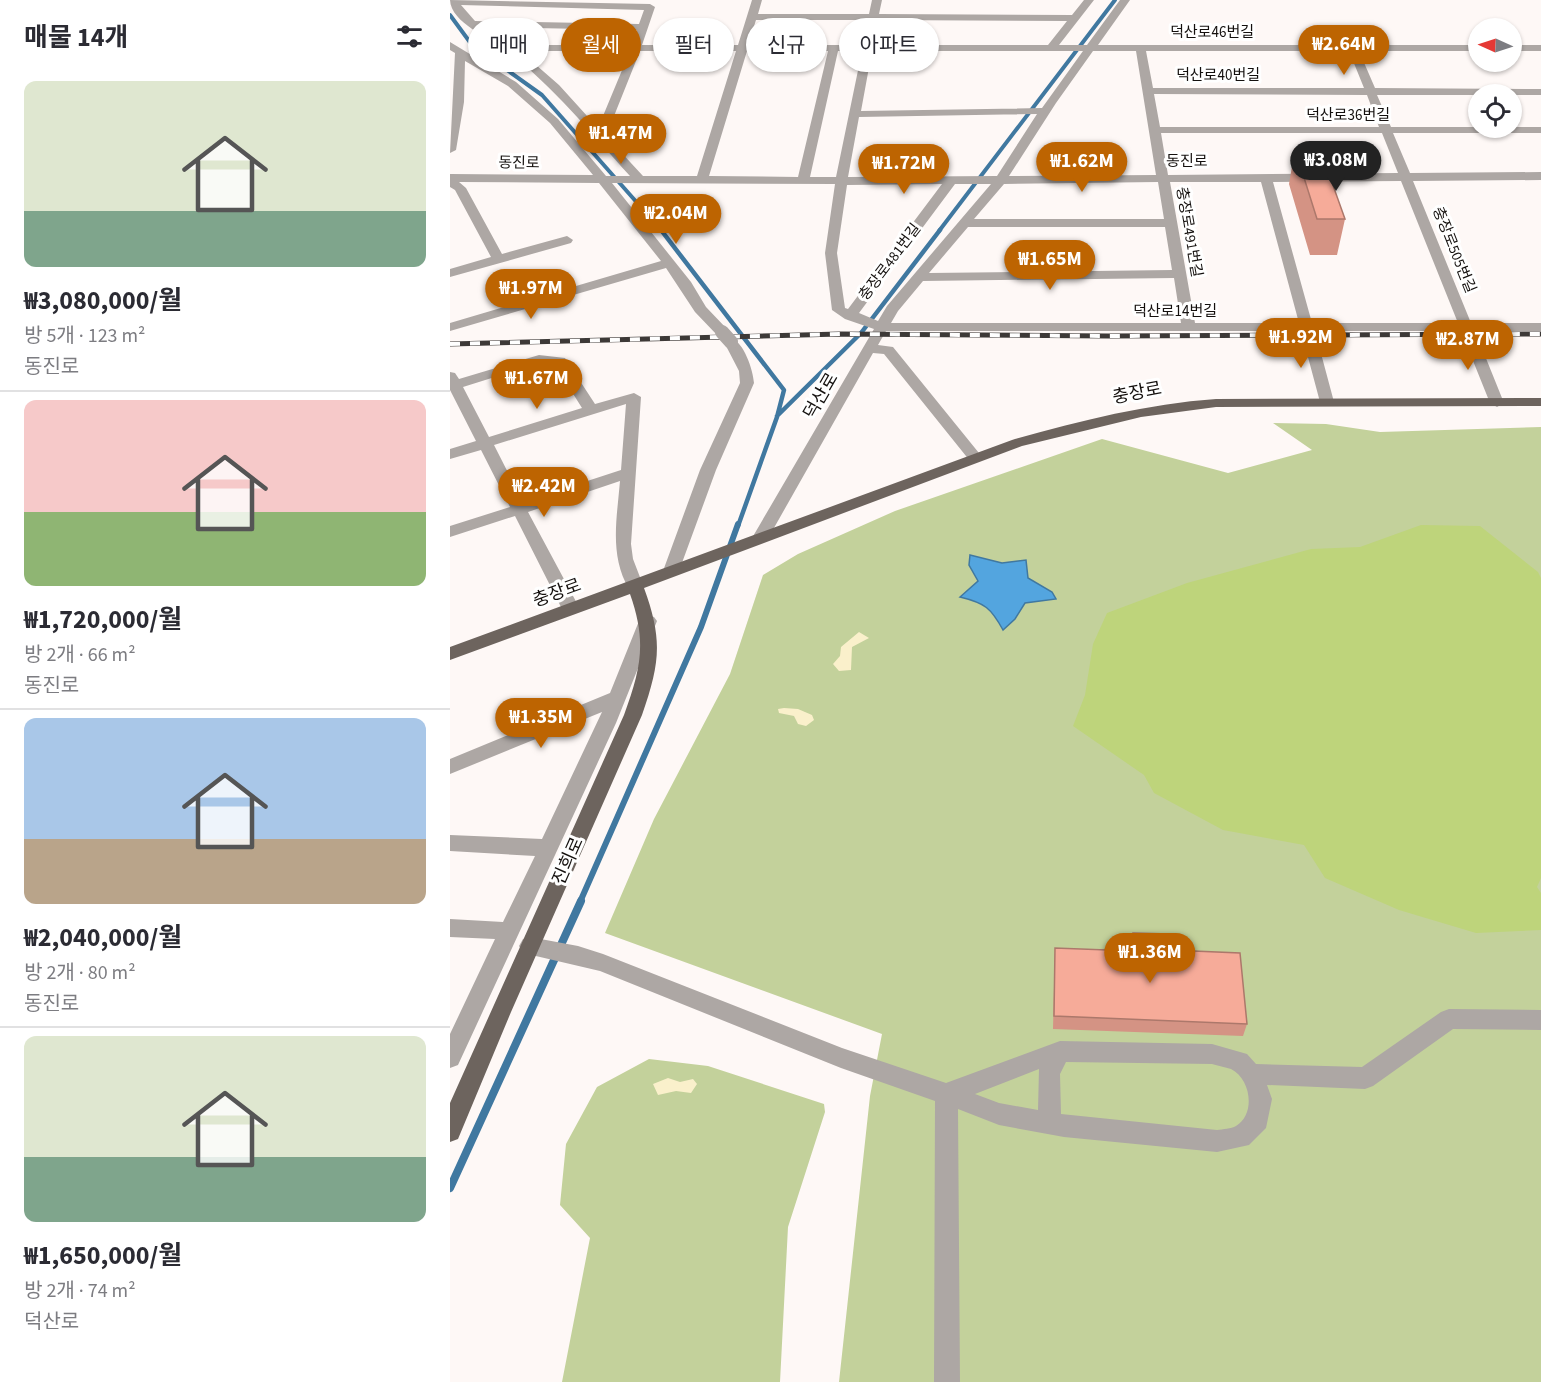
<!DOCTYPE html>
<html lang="ko">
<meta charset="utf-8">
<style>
:root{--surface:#fff;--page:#f2f2f3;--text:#2b2b33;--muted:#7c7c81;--line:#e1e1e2;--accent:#bd6401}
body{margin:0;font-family:"Source Sans 3","Noto Sans KR",sans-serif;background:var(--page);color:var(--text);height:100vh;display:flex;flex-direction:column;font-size:22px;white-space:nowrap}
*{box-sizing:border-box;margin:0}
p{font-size:20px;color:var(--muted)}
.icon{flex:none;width:33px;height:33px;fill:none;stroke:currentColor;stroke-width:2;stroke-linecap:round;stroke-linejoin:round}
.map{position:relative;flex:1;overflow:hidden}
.side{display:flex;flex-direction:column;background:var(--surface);width:450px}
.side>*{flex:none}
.guide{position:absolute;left:18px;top:18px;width:570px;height:54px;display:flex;gap:12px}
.needle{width:39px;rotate:273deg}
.buttons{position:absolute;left:1018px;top:18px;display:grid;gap:12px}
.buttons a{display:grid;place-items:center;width:54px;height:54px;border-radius:50%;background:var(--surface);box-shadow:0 2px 4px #0004;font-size:30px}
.price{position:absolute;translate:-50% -51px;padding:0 14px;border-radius:21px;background:var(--accent);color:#fff;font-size:20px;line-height:39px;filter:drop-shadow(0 2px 3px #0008)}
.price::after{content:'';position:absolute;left:50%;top:36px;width:18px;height:14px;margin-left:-9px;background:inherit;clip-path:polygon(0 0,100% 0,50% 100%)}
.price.selected{background:#222;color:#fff}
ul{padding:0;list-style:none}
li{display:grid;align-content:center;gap:12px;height:318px;padding:0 24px}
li+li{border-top:2px solid var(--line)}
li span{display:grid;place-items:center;height:186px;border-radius:12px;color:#555}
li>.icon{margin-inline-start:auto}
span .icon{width:108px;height:108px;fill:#fffc;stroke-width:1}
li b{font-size:26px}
h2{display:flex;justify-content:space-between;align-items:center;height:72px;padding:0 24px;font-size:26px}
.pill{padding:0 21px;border-radius:27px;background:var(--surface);box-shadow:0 2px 4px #0004;font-size:21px;line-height:54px}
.pill.selected{background:var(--accent);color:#fff}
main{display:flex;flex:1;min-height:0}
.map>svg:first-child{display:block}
</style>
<main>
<section class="side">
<h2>매물 14개<svg class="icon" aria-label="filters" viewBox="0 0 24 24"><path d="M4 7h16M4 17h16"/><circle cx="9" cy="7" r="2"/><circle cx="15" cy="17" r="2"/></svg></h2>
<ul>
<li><span style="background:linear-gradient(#dfe7d0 70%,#7fa58c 0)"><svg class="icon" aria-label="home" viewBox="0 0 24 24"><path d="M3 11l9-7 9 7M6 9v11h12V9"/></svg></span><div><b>₩3,080,000/월</b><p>방 5개 · 123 m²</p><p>동진로</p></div></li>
<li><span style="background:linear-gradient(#f6c9c9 60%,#8fb573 0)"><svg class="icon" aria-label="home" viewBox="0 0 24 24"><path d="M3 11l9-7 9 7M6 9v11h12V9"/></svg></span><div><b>₩1,720,000/월</b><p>방 2개 · 66 m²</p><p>동진로</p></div></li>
<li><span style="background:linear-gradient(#a9c7e8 65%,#b9a48a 0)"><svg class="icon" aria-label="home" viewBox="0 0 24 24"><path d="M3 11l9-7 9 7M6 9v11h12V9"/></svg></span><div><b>₩2,040,000/월</b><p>방 2개 · 80 m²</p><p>동진로</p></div></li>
<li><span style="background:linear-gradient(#dfe7d0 65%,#7fa58c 0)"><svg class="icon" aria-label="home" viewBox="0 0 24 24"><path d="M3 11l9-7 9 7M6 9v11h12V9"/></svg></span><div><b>₩1,650,000/월</b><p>방 2개 · 74 m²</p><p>덕산로</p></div></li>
</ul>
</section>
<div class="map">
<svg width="1091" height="1382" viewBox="0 0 1091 1382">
<rect width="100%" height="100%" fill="#fef8f6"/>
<path fill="#c3d19b" d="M 823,423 L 876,424 L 930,432 L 1091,427 L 1091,1382 L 389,1382 L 420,1096 L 432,1034 L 155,933 L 204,819 L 280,674 L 313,575 L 348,554 L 445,511 L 652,439 L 778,473 L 862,450 Z
M 199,1059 L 258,1066 L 374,1104 L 375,1112 L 338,1227 L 330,1382 L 112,1382 L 140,1238 L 110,1205 L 116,1144 L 147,1087 Z"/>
<path fill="#bed47b" d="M 971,525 L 1030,526 L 1088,572 L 1091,578 L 1091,878 L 1087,887 L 1091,893 L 1091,930 L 1026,933 L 949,910 L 875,878 L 854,845 L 773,830 L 704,793 L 694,775 L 623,726 L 635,695 L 643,644 L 657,613 L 737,583 L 861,549 L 910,547 Z"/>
<path fill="#faf0cb" d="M 409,632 L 419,638 L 402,647 L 401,670 L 389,671 L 383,664 L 390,656 L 391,647 Z
M 334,708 L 348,709 L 362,715 L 364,720 L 356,726 L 348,724 L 344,716 L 329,713 L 328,709 Z
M 218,1078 L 230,1082 L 243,1079 L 247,1084 L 241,1093 L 226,1091 L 208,1095 L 203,1084 Z"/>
<path fill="#53a5df" stroke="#4078a0" stroke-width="1.5" d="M 520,555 L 552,563 L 576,560 L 578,578 L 602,592 L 606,599 L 575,603 L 565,619 L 553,630 C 541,608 535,603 510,597 L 528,581 L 519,565 Z"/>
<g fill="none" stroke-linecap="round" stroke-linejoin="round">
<path stroke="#4078a0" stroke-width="4" d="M 0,15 L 22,45 L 92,95 L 212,231
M 489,231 L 665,0"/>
<path stroke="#4078a0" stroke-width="4.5" d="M 211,230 L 334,390 L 327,417 L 288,526
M 327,416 L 411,333 L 490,230"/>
<path stroke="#4078a0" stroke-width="6" d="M 130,902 L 251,627 L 288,524"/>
<path stroke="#4078a0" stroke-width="8" d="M 0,1188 L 131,901"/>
<path fill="#ada7a4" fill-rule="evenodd" d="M 0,0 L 200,4 L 205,7 L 192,45 L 288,45 L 302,0 L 312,0 L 308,14 L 419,14 L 422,0 L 432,0 L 429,14 L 622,15 L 634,0 L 644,0 L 609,45 L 637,45 L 670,0 L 680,0 L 648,45 L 1029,45 L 1029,51 L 909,51 L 925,88 L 1091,89 L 1091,95 L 927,95 L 941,127 L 1091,127 L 1091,133 L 943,133 L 960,173 L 1091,172 L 1091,180 L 963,181 L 1021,323 L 1091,323 L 1091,331 L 1025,331 L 1054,403 L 1047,407 L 1040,403 L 1011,331 L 865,331 L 884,402 L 877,406 L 870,402 L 851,331 L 436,331 L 428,345 L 443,347 L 533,458 L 525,463 L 520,461 L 434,354 L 423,353 L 316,542 L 304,542 L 302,538 L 424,329 L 395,319 L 382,310 L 375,253 L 385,184 L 162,183 L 241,282 L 256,307 L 277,329 L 279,332 L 277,335 L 267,335 L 245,312 L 216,268 L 0,331 L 0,323 L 211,261 L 149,183 L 9,182 L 16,188 L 52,254 L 117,236 L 123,240 L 121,243 L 0,277 L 0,269 L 41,257 L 5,190 L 0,187 L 0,174 L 143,175 L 100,123 L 58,86 L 15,61 L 14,102 L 6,150 L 0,153 L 5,53 L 0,50 L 0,42 L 66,82 L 108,119 L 156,176 L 180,176 C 141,133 103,86 57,51 C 40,38 1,23 0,0 ZM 11,5 L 194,10 L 189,24 L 25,21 ZM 306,20 L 418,20 L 413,45 L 298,45 ZM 428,20 L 617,21 L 598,45 L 423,45 ZM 34,27 L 187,30 L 182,45 L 62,45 ZM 70,51 L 180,51 L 148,128 L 109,85 ZM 190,51 L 286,51 L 247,176 L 193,176 L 156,136 ZM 297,51 L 378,51 L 348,177 L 259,176 ZM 388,51 L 412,51 L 386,177 L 360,177 ZM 422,51 L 633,51 L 592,108 L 411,111 ZM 643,51 L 686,51 L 706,175 L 559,176 L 606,103 ZM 696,51 L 899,51 L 914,88 L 703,88 ZM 704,94 L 917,95 L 929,127 L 710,127 ZM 587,114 L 547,176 L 398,177 L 409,117 ZM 711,133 L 932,133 L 948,173 L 718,175 ZM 951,181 L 1008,323 L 862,323 L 823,182 ZM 708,182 L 714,219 L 524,219 L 554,184 ZM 720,182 L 811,182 L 849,323 L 745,323 ZM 492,184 L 398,309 L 395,308 L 387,253 L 397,185 ZM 505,184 L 541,184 L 437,306 L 428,321 L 409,313 ZM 518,227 L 715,227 L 722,270 L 479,273 ZM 724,278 L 731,323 L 441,323 L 448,311 L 473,281 Z
M 1062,45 L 1091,45 L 1091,51 L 1062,51 Z
M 281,338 C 294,342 303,370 304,383 L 266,470 L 229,571 L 227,575 L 215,575 L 213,571 L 250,470 L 290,383 L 289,371 L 274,342 Z
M 89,355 L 115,358 L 145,404 L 184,393 L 191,397 L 181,544 L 183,559 L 193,585 L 191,589 L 179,589 C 159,555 167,518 170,481 L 78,512 L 130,609 L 127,613 L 115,613 L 112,609 L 65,516 L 0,537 L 0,526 L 60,507 L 31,450 L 0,459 L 0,449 L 26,441 L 0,390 L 0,372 L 5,373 L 9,379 ZM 90,363 L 105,365 L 132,408 L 39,437 L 13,387 ZM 176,404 L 171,470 L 73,502 L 44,445 Z
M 198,615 L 204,617 L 207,621 L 166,723 L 8,1065 L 0,1068 L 0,1034 L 45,939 L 0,937 L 0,919 L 53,922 L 85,856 L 0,851 L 0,835 L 92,839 L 152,712 L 0,774 L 0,759 L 160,693 L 189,621 L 192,617 Z
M 80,937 L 128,946 L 153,954 L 392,1048 L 496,1083 L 610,1041 L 762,1044 L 797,1054 L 806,1064 L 912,1067 L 991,1012 L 999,1009 L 1091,1010 L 1091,1030 L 1003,1029 L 923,1086 L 915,1089 L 817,1085 L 822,1099 L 816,1128 L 799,1145 L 767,1152 L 614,1137 L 549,1125 L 508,1109 L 510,1382 L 484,1382 L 485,1101 L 391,1068 L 150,971 L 73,953 L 69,946 L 73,939 ZM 616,1062 L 762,1064 C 768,1066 775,1067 781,1069 C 801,1079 806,1114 786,1126 C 781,1129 773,1129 767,1130 L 611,1114 L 610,1074 ZM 589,1069 L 588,1110 L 549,1103 L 525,1094 Z"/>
<path fill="#6d645e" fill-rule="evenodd" d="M 1091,398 L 1091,406 L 766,407 L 691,417 L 572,446 L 194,588 C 213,640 210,663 192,715 L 61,1012 L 8,1139 L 0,1142 L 0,1103 L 174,715 C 191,668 197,642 180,594 L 0,660 L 0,647 L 562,440 C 629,421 696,404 766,399 Z"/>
<defs>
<path id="rail" d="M 0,344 L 390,334 L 658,336 L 1091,334"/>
</defs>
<use href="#rail" stroke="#3d3937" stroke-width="5"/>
<use href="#rail" stroke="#fff" stroke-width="4" stroke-dasharray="10" stroke-linecap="butt"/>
<path stroke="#ada7a4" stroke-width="14" d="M 272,332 L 281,342"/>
</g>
<path fill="#d49384" d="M 845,149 L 895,219 L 887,255 L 860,255 L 839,184 Z
M 683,933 L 720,950 L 797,1024 L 793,1036 L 603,1029 L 605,948 L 681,951 Z"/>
<path fill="#f6ab99" stroke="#ac786b" stroke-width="1.5" d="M 845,149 L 870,149 L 895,219 L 867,219 Z
M 683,933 L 719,934 L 720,950 L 790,953 L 797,1024 L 604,1016 L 605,948 L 683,951 Z"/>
<g text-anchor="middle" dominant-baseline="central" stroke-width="6" stroke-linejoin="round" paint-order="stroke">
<g font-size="15" fill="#14100e" stroke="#fff">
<text x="762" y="32">덕산로46번길</text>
<text x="768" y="75">덕산로40번길</text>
<text x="898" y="115">덕산로36번길</text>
<text x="737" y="161">동진로</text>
<text transform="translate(69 163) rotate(1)">동진로</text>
<text transform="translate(739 232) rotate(80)">충장로491번길</text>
<text transform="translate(1004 250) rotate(68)">충장로505번길</text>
<text transform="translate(440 262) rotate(-53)">충장로481번길</text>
<text x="725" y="311">덕산로14번길</text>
</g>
<g font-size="18" fill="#14100e" stroke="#fff">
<text transform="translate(687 393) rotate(-11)">충장로</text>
<text transform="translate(371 396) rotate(-60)">덕산로</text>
<text transform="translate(107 593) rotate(-20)">충장로</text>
<text transform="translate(118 861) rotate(-66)">진희로</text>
</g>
</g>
</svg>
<div class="buttons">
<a><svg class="needle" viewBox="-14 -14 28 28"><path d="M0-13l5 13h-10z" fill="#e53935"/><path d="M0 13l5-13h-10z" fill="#7c7c81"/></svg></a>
<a><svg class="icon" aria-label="locate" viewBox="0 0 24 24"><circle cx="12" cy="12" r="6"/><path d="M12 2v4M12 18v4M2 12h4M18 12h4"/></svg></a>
</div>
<b class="price" style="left:894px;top:76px">₩2.64M</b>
<b class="price" style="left:171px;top:165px">₩1.47M</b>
<b class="price selected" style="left:886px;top:192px">₩3.08M</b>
<b class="price" style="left:632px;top:193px">₩1.62M</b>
<b class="price" style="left:454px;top:195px">₩1.72M</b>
<b class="price" style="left:226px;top:245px">₩2.04M</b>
<b class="price" style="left:600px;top:291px">₩1.65M</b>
<b class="price" style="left:81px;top:320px">₩1.97M</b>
<b class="price" style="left:851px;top:369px">₩1.92M</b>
<b class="price" style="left:1018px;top:371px">₩2.87M</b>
<b class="price" style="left:87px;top:410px">₩1.67M</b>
<b class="price" style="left:94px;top:518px">₩2.42M</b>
<b class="price" style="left:91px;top:749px">₩1.35M</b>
<b class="price" style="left:700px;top:984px">₩1.36M</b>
<div class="guide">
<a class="pill">매매</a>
<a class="pill selected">월세</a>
<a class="pill">필터</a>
<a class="pill">신규</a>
<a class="pill">아파트</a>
</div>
</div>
</main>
